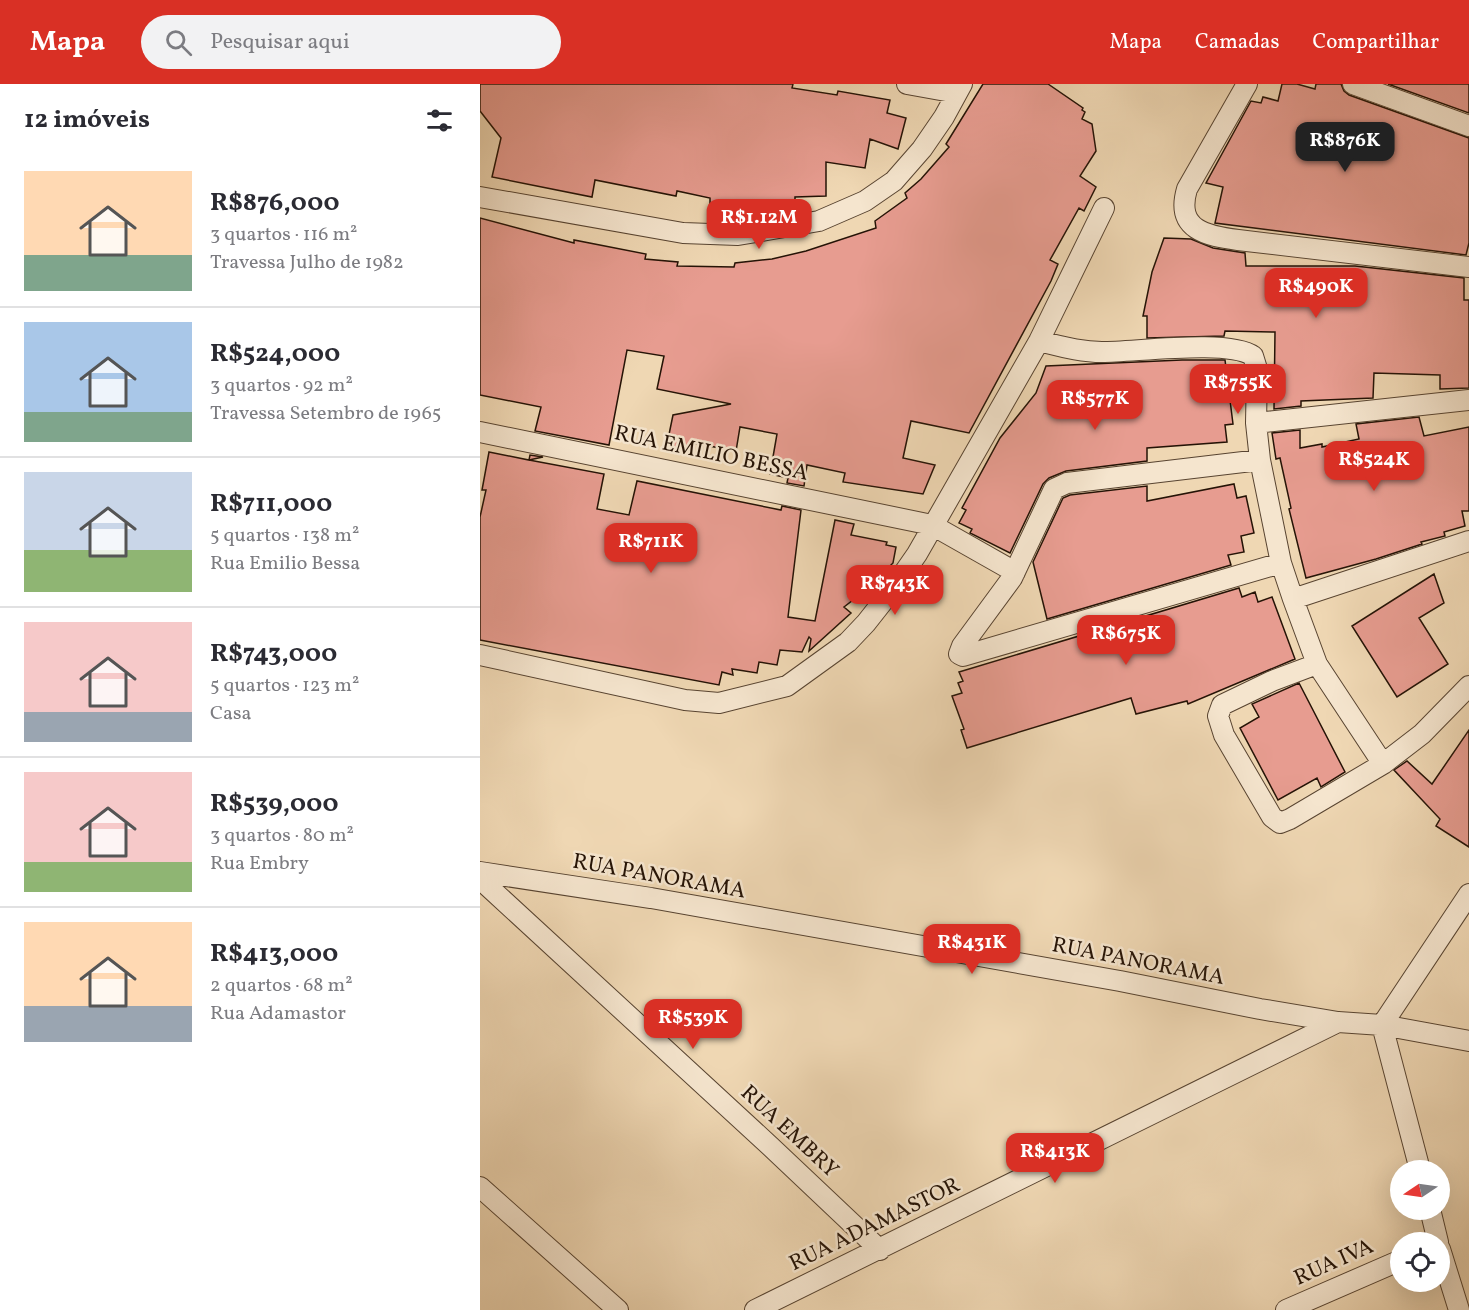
<!DOCTYPE html>
<html lang="pt">
<meta charset="utf-8">
<style>
:root{--surface:#fff;--page:#f2f2f3;--text:#2b2b33;--muted:#7c7c81;--line:#e1e1e2;--accent:#d93025}
body{margin:0;font-family:Vollkorn,serif;background:var(--page);color:var(--text);height:100vh;display:flex;flex-direction:column;font-size:22px;white-space:nowrap}
*{box-sizing:border-box;margin:0}
p{font-size:20px;color:var(--muted)}
.icon{flex:none;width:33px;height:33px;fill:none;stroke:currentColor;stroke-width:2;stroke-linecap:round;stroke-linejoin:round}
.map{position:relative;flex:1;overflow:hidden}
.sheet{display:flex;flex-direction:column;background:var(--surface);width:480px}
.sheet>*{flex:none}
.needle{width:39px;rotate:257deg}
.buttons{position:absolute;left:910px;top:1076px;display:grid;gap:12px}
.buttons a{display:grid;place-items:center;width:60px;height:60px;border-radius:50%;background:var(--surface);box-shadow:0 6px 24px #0002;font-size:30px}
.price{position:absolute;translate:-50% -51px;padding:0 14px;border-radius:12px;background:var(--accent);color:#fff;font-size:20px;line-height:39px;filter:drop-shadow(0 2px 3px #0008)}
.price::after{content:'';position:absolute;left:50%;top:36px;width:18px;height:14px;margin-left:-9px;background:inherit;clip-path:polygon(0 0,100% 0,50% 100%)}
.price.selected{background:#222;color:#fff}
ul{padding:0;list-style:none}
li{display:flex;align-items:center;gap:18px;height:150px;padding:0 24px}
li+li{border-top:2px solid var(--line)}
li span{display:grid;place-items:center;flex:none;width:168px;height:120px;border-radius:0px;color:#555}
li>.icon{margin-inline-start:auto}
span .icon{width:72px;height:72px;fill:#fffc;stroke-width:1}
li b{font-size:26px}
h2{display:flex;justify-content:space-between;align-items:center;height:72px;padding:0 24px;font-size:26px}
header{display:flex;align-items:center;gap:36px;box-sizing:border-box;height:84px;padding:0 30px;background:var(--accent);color:#fff}
header strong{font-size:28px}
nav{display:flex;gap:33px;margin-inline-start:auto;font-size:21px}
.search{width:420px;height:54px;background:var(--page);display:flex;align-items:center;gap:15px;box-sizing:border-box;padding:0 21px;border-radius:33px;color:var(--muted);font-size:22px}
main{display:flex;flex:1;min-height:0}
.map>svg:first-child{display:block}
</style>
<header>
<strong>Mapa</strong>
<div class="search"><svg class="icon" aria-label="search" viewBox="0 0 24 24"><circle cx="10" cy="10" r="6"/><path d="M15 15l6 6"/></svg>Pesquisar aqui</div>
<nav><a>Mapa</a><a>Camadas</a><a>Compartilhar</a></nav>
</header>
<main>
<section class="sheet">
<h2>12 imóveis<svg class="icon" aria-label="filters" viewBox="0 0 24 24"><path d="M4 7h16M4 17h16"/><circle cx="9" cy="7" r="2"/><circle cx="15" cy="17" r="2"/></svg></h2>
<ul>
<li><span style="background:linear-gradient(#ffd9b3 70%,#7fa58c 0)"><svg class="icon" aria-label="home" viewBox="0 0 24 24"><path d="M3 11l9-7 9 7M6 9v11h12V9"/></svg></span><div><b>R$876,000</b><p>3 quartos · 116 m²</p><p>Travessa Julho de 1982</p></div></li>
<li><span style="background:linear-gradient(#a9c7e8 75%,#7fa58c 0)"><svg class="icon" aria-label="home" viewBox="0 0 24 24"><path d="M3 11l9-7 9 7M6 9v11h12V9"/></svg></span><div><b>R$524,000</b><p>3 quartos · 92 m²</p><p>Travessa Setembro de 1965</p></div></li>
<li><span style="background:linear-gradient(#c9d6e8 65%,#8fb573 0)"><svg class="icon" aria-label="home" viewBox="0 0 24 24"><path d="M3 11l9-7 9 7M6 9v11h12V9"/></svg></span><div><b>R$711,000</b><p>5 quartos · 138 m²</p><p>Rua Emilio Bessa</p></div></li>
<li><span style="background:linear-gradient(#f6c9c9 75%,#9aa5b1 0)"><svg class="icon" aria-label="home" viewBox="0 0 24 24"><path d="M3 11l9-7 9 7M6 9v11h12V9"/></svg></span><div><b>R$743,000</b><p>5 quartos · 123 m²</p><p>Casa</p></div></li>
<li><span style="background:linear-gradient(#f6c9c9 75%,#8fb573 0)"><svg class="icon" aria-label="home" viewBox="0 0 24 24"><path d="M3 11l9-7 9 7M6 9v11h12V9"/></svg></span><div><b>R$539,000</b><p>3 quartos · 80 m²</p><p>Rua Embry</p></div></li>
<li><span style="background:linear-gradient(#ffd9b3 70%,#9aa5b1 0)"><svg class="icon" aria-label="home" viewBox="0 0 24 24"><path d="M3 11l9-7 9 7M6 9v11h12V9"/></svg></span><div><b>R$413,000</b><p>2 quartos · 68 m²</p><p>Rua Adamastor</p></div></li>
</ul>
</section>
<div class="map">
<svg width="989" height="1226" viewBox="0 0 989 1226">
<rect width="100%" height="100%" fill="#efd7b3"/>
<filter id="stains"><feTurbulence type="fractalNoise" baseFrequency=".00333" numOctaves="4"/><feColorMatrix values="0 0 0 0 .2 0 0 0 0 .09 0 0 0 0 .02 0 0 0 .5 -.17"/></filter>
<radialGradient id="worn" r=".72"><stop offset=".6" stop-color="#630" stop-opacity="0"/><stop offset="1" stop-color="#630" stop-opacity=".3"/></radialGradient>
<path fill="#e79c90" stroke="#251306" stroke-width="1.5" d="M 0,0 L 313,0 L 312,4 L 357,11 L 358,7 L 410,16 L 407,29 L 426,34 L 418,65 L 390,55 L 385,84 L 346,78 L 346,112 L 315,113 L 315,121 L 262,133 L 230,131 L 230,114 L 197,107 L 196,112 L 115,96 L 112,113 L 12,93 L 21,54 L 0,27 Z
M 503,0 L 568,0 L 603,24 L 602,26 L 605,28 L 602,35 L 612,40 L 616,67 L 600,92 L 616,103 L 604,127 L 599,124 L 570,176 L 578,180 L 571,197 L 489,349 L 431,337 L 423,374 L 455,381 L 443,410 L 363,398 L 365,389 L 327,381 L 324,402 L 307,399 L 308,394 L 290,390 L 297,350 L 260,343 L 256,367 L 213,359 L 211,371 L 186,365 L 193,331 L 251,320 L 177,305 L 184,272 L 147,266 L 129,361 L 55,347 L 61,323 L 0,311 L 0,134 L 94,159 L 94,156 L 166,170 L 165,175 L 198,178 L 197,182 L 254,183 L 255,179 L 292,175 L 326,167 L 396,144 L 395,137 L 427,114 L 425,109 L 441,95 L 469,63 L 466,60 Z
M 802,0 L 817,0 L 835,5 L 836,0 L 861,0 L 864,7 L 869,11 L 989,54 L 989,159 L 986,171 L 735,139 L 743,103 L 726,99 L 771,17 L 781,19 L 783,13 L 798,17 Z
M 908,0 L 989,0 L 989,29 Z
M 684,154 L 711,155 L 733,164 L 765,169 L 766,182 L 875,182 L 984,194 L 984,216 L 989,216 L 989,304 L 960,305 L 960,291 L 894,289 L 893,314 L 821,317 L 821,322 L 794,325 L 795,248 L 745,247 L 744,252 L 667,254 L 667,232 L 663,232 L 672,188 Z
M 702,276 L 745,276 L 753,340 L 745,341 L 747,358 L 667,364 L 667,377 L 586,387 L 569,394 L 563,400 L 530,469 L 490,449 L 492,445 L 479,439 L 486,426 L 482,424 L 520,354 L 556,309 L 566,282 Z
M 939,333 L 944,352 L 989,343 L 989,427 L 982,427 L 985,442 L 964,448 L 965,452 L 941,458 L 942,460 L 896,475 L 826,494 L 809,425 L 811,424 L 800,374 L 796,375 L 792,349 L 820,346 L 820,364 L 842,360 L 842,363 L 879,355 L 876,340 Z
M 9,368 L 49,376 L 50,371 L 63,373 L 49,376 L 124,390 L 117,425 L 149,431 L 157,397 L 301,426 L 302,422 L 321,426 L 308,533 L 335,537 L 355,436 L 374,440 L 371,451 L 407,458 L 406,461 L 416,463 L 413,479 L 398,494 L 387,492 L 382,509 L 364,523 L 371,529 L 329,567 L 331,555 L 329,553 L 322,568 L 300,566 L 297,581 L 279,578 L 277,589 L 252,585 L 253,591 L 242,588 L 239,601 L 0,556 L 0,433 L 6,406 L 2,406 Z
M 754,400 L 757,414 L 766,412 L 774,449 L 761,452 L 764,468 L 748,471 L 751,481 L 567,535 L 553,478 L 583,414 L 590,411 L 667,402 L 667,417 Z
M 954,490 L 964,519 L 939,534 L 968,580 L 917,613 L 872,542 Z
M 759,504 L 762,513 L 775,508 L 778,518 L 792,513 L 815,575 L 708,620 L 707,617 L 656,630 L 651,614 L 487,664 L 481,646 L 484,645 L 472,612 L 482,609 L 478,599 L 483,597 L 479,588 Z
M 819,599 L 865,688 L 841,703 L 837,694 L 798,716 L 760,644 L 779,633 L 772,620 Z
M 989,646 L 989,763 L 956,742 L 960,735 L 914,686 L 927,677 L 952,700 Z"/>
<g fill="none" stroke-linecap="round" stroke-linejoin="round">
<defs>
<path id="minor" d="M 427,0 L 477,9
M 767,0 L 707,105 C 695,146 727,152 758,156 L 989,183
M 873,0 L 989,42
M 0,113 L 203,149 L 258,151 L 339,137 L 385,117 L 414,97 L 442,65 L 464,33 L 482,0
M 559,257 C 580,262 600,268 622,268 C 656,268 749,255 773,272 L 777,285 L 776,339 L 780,376 L 801,479 L 813,515 L 837,580 L 903,680
M 776,339 L 989,316
M 0,348 L 452,441 L 535,488
M 780,376 L 587,399 L 574,405 L 532,494 L 482,562 L 479,570 L 483,572 L 801,479
M 813,515 L 989,457
M 0,571 L 205,616 L 239,619 L 307,602 L 368,558 L 386,539 L 412,506 L 437,470 L 559,257 L 624,124
M 837,580 L 792,597 L 742,621 L 738,632 L 744,651 L 792,733 L 800,739 L 810,735 L 903,680 L 942,650 L 989,602
M 0,788 L 171,814 L 640,897 L 780,925 L 858,938 L 902,941 L 989,957
M 0,795 L 290,1062 L 400,1166
M 940,1086 L 902,941 L 989,810
M 0,1103 L 138,1226
M 950,1125 L 958,1158
M 960,1165 L 979,1226
M 275,1226 L 858,938
M 806,1226 L 921,1176"/>
</defs>
<use href="#minor" stroke="#584431" stroke-width="22"/>
<use href="#minor" stroke="#f5e5ce" stroke-width="20"/>
</g>
<g text-anchor="middle" dominant-baseline="central" stroke-width="5" stroke-linejoin="round" paint-order="stroke">
<g font-size="22" fill="#251306" stroke="#f5e5ce">
<text transform="translate(231 370) rotate(12)">RUA EMILIO BESSA</text>
<text transform="translate(179 793) rotate(10)">RUA PANORAMA</text>
<text transform="translate(658 878) rotate(11)">RUA PANORAMA</text>
<text transform="translate(309 1048) rotate(43)">RUA EMBRY</text>
<text transform="translate(395 1141) rotate(-26)">RUA ADAMASTOR</text>
<text transform="translate(854 1179) rotate(-24)">RUA IVA</text>
</g>
</g>
<rect width="100%" height="100%" filter="url(#stains)"/>
<rect width="100%" height="100%" fill="url(#worn)"/>
</svg>
<div class="buttons">
<a><svg class="needle" viewBox="-14 -14 28 28"><path d="M0-13l5 13h-10z" fill="#e53935"/><path d="M0 13l5-13h-10z" fill="#7c7c81"/></svg></a>
<a><svg class="icon" aria-label="locate" viewBox="0 0 24 24"><circle cx="12" cy="12" r="6"/><path d="M12 2v4M12 18v4M2 12h4M18 12h4"/></svg></a>
</div>
<b class="price selected" style="left:865px;top:89px">R$876K</b>
<b class="price" style="left:279px;top:166px">R$1.12M</b>
<b class="price" style="left:836px;top:235px">R$490K</b>
<b class="price" style="left:758px;top:331px">R$755K</b>
<b class="price" style="left:615px;top:347px">R$577K</b>
<b class="price" style="left:894px;top:408px">R$524K</b>
<b class="price" style="left:171px;top:490px">R$711K</b>
<b class="price" style="left:415px;top:532px">R$743K</b>
<b class="price" style="left:646px;top:582px">R$675K</b>
<b class="price" style="left:492px;top:891px">R$431K</b>
<b class="price" style="left:213px;top:966px">R$539K</b>
<b class="price" style="left:575px;top:1100px">R$413K</b>
</div>
</main>
